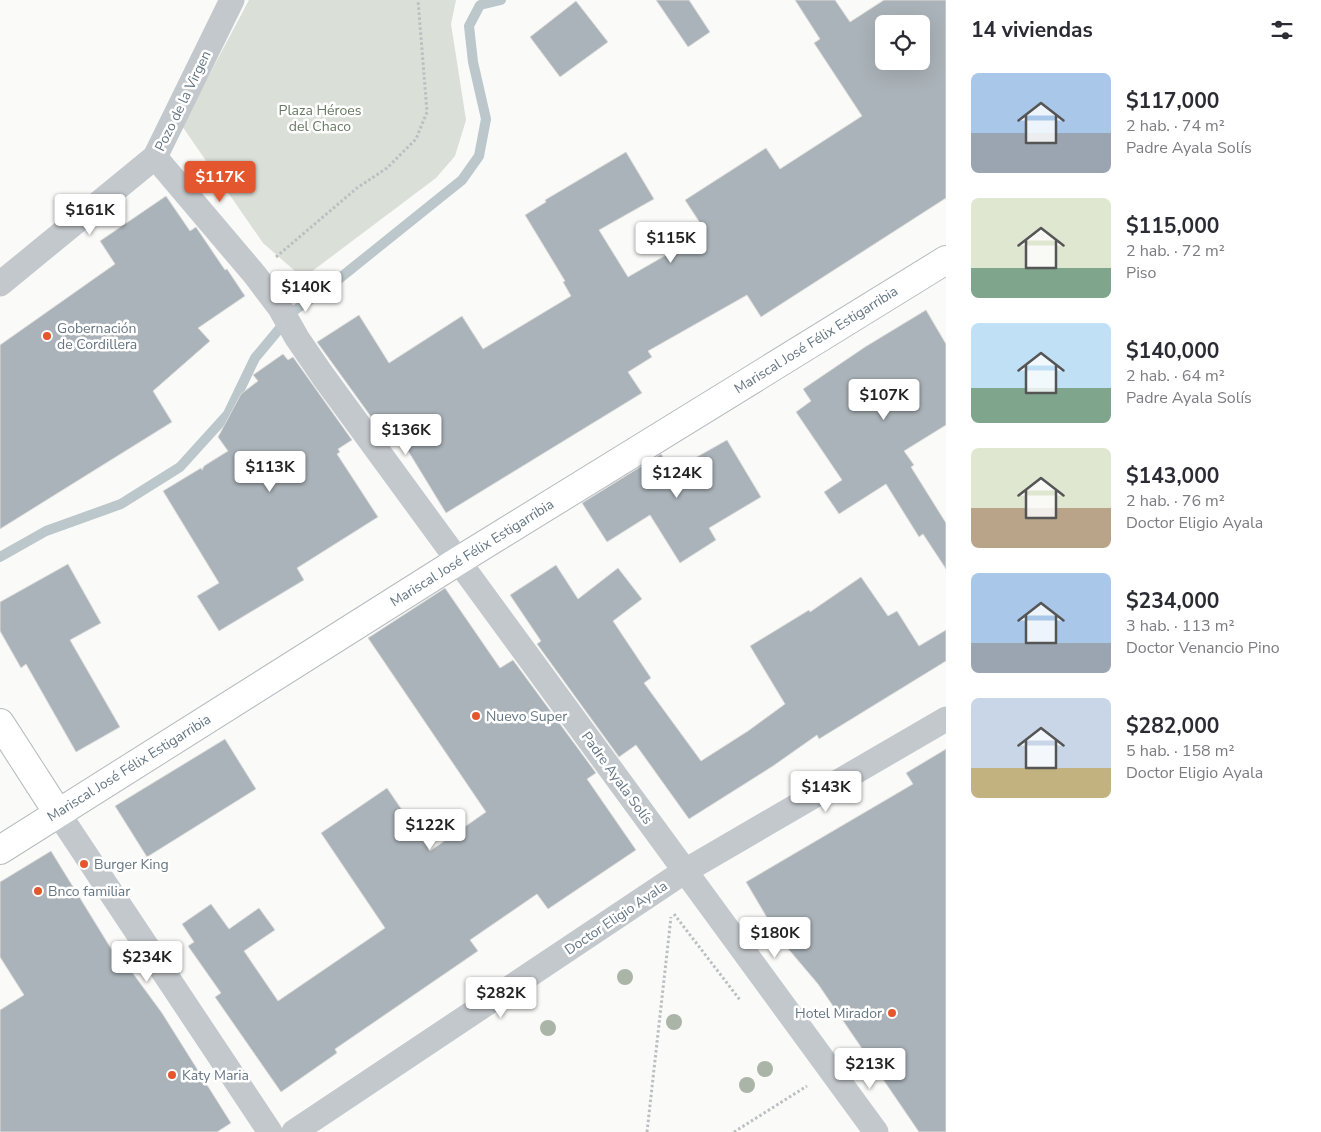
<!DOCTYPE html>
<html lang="es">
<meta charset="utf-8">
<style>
:root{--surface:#fff;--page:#f7f7f7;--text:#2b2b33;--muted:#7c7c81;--accent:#e4572e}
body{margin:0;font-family:"Nunito Sans",sans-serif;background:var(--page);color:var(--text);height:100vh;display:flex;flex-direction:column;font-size:19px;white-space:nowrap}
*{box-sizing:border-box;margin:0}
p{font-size:16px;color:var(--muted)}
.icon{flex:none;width:28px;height:28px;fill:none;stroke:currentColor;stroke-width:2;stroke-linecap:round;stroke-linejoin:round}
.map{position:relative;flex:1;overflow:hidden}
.panel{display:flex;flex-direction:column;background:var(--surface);width:375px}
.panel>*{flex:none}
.controls{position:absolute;left:875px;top:15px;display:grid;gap:10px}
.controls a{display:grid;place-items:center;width:55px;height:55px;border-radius:8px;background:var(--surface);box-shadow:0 5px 20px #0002;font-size:25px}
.price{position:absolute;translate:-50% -42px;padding:0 11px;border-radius:5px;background:#fff;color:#222;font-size:16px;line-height:32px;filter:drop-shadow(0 1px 2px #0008)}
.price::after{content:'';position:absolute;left:50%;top:30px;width:15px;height:11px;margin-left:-8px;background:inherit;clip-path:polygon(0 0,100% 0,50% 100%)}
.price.active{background:var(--accent);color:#fff}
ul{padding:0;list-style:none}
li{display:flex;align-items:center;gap:15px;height:125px;padding:0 25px}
li span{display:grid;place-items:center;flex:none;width:140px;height:100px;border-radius:8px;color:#555}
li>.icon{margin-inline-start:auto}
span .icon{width:60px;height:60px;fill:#fffc;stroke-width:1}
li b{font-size:21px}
h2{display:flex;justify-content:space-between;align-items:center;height:60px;padding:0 25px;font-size:21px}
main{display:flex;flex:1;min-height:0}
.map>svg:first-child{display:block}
</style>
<main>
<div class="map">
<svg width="946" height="1132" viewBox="0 0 946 1132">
<rect width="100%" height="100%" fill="#fafaf8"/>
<path fill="#dadfd7" d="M 249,0 L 456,0 L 451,24 L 466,120 L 455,156 L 436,178 L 303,278 L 263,243 L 182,126 Z"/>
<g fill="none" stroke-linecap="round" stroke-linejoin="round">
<path stroke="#bbc7cb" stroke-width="10" d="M 0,557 L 46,531 L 121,504 L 180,467 L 228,414 L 255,358 L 295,310 L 335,282 L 462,180 L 479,156 L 486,119 L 473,62 L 469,26 L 480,5 L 501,0"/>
</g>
<path fill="#aab3b9" stroke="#dcdcda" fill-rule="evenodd" d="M 656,0 L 689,0 L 710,32 L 688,47 Z
M 795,0 L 835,0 L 850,22 L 884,0 L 946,0 L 946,198 L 761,317 L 747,295 L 648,351 L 652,357 L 628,372 L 642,393 L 446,513 L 388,418 L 377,425 L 317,342 L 359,315 L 389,363 L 462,316 L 483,349 L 571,296 L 563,282 L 565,281 L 525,215 L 546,202 L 545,200 L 626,152 L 654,199 L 599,230 L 628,277 L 706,232 L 685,200 L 766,148 L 780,169 L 862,116 L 814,43 L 820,39 ZM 884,24 L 921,24 L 921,61 L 884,61 Z
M 576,1 L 608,42 L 560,77 L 530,37 Z
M 166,196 L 190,231 L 196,227 L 198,230 L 225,270 L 227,269 L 245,296 L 198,328 L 210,341 L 153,391 L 172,422 L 0,529 L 0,345 L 115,264 L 100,241 Z
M 926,310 L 946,344 L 946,425 L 904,451 L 914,465 L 911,467 L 946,523 L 946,569 L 923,534 L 919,537 L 886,484 L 839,514 L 824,492 L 842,480 L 796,412 L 811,401 L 803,389 L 865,347 Z
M 283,354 L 288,360 L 293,357 L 352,440 L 338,449 L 340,452 L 337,454 L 378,517 L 297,568 L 304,580 L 219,631 L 197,596 L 219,583 L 163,491 L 201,468 L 202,470 L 204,466 L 228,451 L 218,437 L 241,394 L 258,381 L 253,375 Z
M 727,440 L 761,497 L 709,528 L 716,540 L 680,563 L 650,515 L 607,542 L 582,503 L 661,454 L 672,471 Z
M 68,564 L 101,623 L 70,640 L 120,727 L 76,752 L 26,664 L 21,668 L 0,631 L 0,602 Z
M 556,565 L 578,599 L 618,568 L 642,599 L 613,621 L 651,678 L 644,683 L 701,761 L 748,731 L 785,704 L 750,646 L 809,610 L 810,612 L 861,577 L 888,616 L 897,611 L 919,646 L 946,630 L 946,661 L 819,739 L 817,735 L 773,766 L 689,819 L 636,745 L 619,757 L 537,644 L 541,641 L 510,595 Z
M 445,588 L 500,668 L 513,660 L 596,773 L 587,779 L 636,850 L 548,909 L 537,894 L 470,940 L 478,951 L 335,1049 L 337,1053 L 281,1092 L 215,997 L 221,993 L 188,946 L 194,942 L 182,924 L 211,904 L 229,929 L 259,908 L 275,930 L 244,951 L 278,1001 L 385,928 L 321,833 L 387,788 L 430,851 L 486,812 L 368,638 Z
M 225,739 L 256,789 L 147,857 L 115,806 Z
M 946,749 L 946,1132 L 919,1132 L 818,984 L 779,938 L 746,882 L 913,784 L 906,773 Z
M 51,851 L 115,955 L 118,953 L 162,1013 L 231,1123 L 217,1132 L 0,1132 L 0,1010 L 24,995 L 0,957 L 0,882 Z"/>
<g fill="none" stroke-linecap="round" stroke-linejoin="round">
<defs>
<path id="primary" d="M 0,723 L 58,813
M 0,850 L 458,561 L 946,260"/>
</defs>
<use href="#primary" stroke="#b5babe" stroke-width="30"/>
<path stroke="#bbbfc2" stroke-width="3" stroke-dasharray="2.5 2.5" stroke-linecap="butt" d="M 276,257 L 357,188 L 387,168 L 416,139 L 427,112 L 418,0
M 674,914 L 740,1000
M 647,1132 L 671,917
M 734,1132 L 807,1086"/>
<path stroke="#c3c8cc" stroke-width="25" d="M 155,157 L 255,275 L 280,308 L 297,338 L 323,376 L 876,1132
M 0,284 L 155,157 L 232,0
M 58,813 L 270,1132
M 294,1132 L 685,871 L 946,719"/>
<use href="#primary" stroke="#fff" stroke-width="28"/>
</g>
<g fill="#aab4a7">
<circle cx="625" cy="977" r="8"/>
<circle cx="674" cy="1022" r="8"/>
<circle cx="548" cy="1028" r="8"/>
<circle cx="765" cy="1069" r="8"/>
<circle cx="747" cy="1085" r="8"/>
</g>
<g fill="#e4572e" stroke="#fff" stroke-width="2">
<circle cx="47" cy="336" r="5"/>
<circle cx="476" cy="716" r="5"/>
<circle cx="84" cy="864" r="5"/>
<circle cx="38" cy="891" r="5"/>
<circle cx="892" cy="1013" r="5"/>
<circle cx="172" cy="1075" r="5"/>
</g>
<g text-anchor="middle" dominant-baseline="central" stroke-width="5" stroke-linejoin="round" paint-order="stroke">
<g font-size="14" fill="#657683" stroke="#fff">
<text transform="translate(183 101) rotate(-64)">Pozo de la Virgen</text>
<text transform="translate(816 340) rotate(-32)">Mariscal José Félix Estigarribia</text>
<text transform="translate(472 553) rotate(-32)">Mariscal José Félix Estigarribia</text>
<text transform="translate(129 768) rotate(-32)">Mariscal José Félix Estigarribia</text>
<text transform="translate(617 778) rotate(54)">Padre Ayala Solís</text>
<text transform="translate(616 918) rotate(-34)">Doctor Eligio Ayala</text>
</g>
<g font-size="14" fill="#687a64" stroke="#fff">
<text x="320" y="110">Plaza Héroes<tspan x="320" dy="16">del Chaco</tspan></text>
</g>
<g font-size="14" fill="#657683" stroke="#fff" text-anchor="start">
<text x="57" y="328">Gobernación<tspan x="57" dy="16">de Cordillera</tspan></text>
<text x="486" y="716">Nuevo Super</text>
<text x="94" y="864">Burger King</text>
<text x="48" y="891">Bnco familiar</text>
<text x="882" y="1013" text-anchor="end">Hotel Mirador</text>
<text x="182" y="1075">Katy Maria</text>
</g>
</g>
</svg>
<div class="controls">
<a><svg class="icon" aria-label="locate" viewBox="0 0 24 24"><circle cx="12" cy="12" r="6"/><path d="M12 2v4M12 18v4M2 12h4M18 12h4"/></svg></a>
</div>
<b class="price active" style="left:220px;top:203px">$117K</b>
<b class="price" style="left:90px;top:236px">$161K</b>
<b class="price" style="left:671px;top:264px">$115K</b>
<b class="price" style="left:306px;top:313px">$140K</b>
<b class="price" style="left:884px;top:421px">$107K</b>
<b class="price" style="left:406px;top:456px">$136K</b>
<b class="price" style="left:270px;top:493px">$113K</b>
<b class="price" style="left:677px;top:499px">$124K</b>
<b class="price" style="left:826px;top:813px">$143K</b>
<b class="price" style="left:430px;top:851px">$122K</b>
<b class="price" style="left:775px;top:959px">$180K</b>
<b class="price" style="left:147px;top:983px">$234K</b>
<b class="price" style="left:501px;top:1019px">$282K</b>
<b class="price" style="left:870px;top:1090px">$213K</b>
</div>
<section class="panel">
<h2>14 viviendas<svg class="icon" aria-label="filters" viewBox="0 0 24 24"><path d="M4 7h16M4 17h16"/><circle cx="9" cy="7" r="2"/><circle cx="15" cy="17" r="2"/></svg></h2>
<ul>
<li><span style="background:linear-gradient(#a9c7e8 60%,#9aa5b1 0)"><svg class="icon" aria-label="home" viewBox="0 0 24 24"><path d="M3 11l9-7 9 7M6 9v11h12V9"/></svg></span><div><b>$117,000</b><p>2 hab. · 74 m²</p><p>Padre Ayala Solís</p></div></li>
<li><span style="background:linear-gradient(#dfe7d0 70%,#7fa58c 0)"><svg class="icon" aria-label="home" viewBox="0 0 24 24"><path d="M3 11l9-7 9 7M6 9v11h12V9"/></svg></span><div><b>$115,000</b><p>2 hab. · 72 m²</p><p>Piso</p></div></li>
<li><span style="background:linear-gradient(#bfe0f5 65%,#7fa58c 0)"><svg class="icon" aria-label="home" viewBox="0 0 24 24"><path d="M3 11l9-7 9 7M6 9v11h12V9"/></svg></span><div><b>$140,000</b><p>2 hab. · 64 m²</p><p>Padre Ayala Solís</p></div></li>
<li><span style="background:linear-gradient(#dfe7d0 60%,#b9a48a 0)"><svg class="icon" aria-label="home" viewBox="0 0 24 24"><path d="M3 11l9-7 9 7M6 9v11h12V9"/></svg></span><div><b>$143,000</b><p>2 hab. · 76 m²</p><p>Doctor Eligio Ayala</p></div></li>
<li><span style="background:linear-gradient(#a9c7e8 70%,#9aa5b1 0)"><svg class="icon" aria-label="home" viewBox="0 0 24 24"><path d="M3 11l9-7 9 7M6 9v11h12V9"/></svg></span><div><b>$234,000</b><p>3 hab. · 113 m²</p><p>Doctor Venancio Pino</p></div></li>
<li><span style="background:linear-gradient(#c9d6e8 70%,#c2b280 0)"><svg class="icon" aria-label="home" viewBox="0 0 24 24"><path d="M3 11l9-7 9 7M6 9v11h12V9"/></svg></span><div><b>$282,000</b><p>5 hab. · 158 m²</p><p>Doctor Eligio Ayala</p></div></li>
</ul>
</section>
</main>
